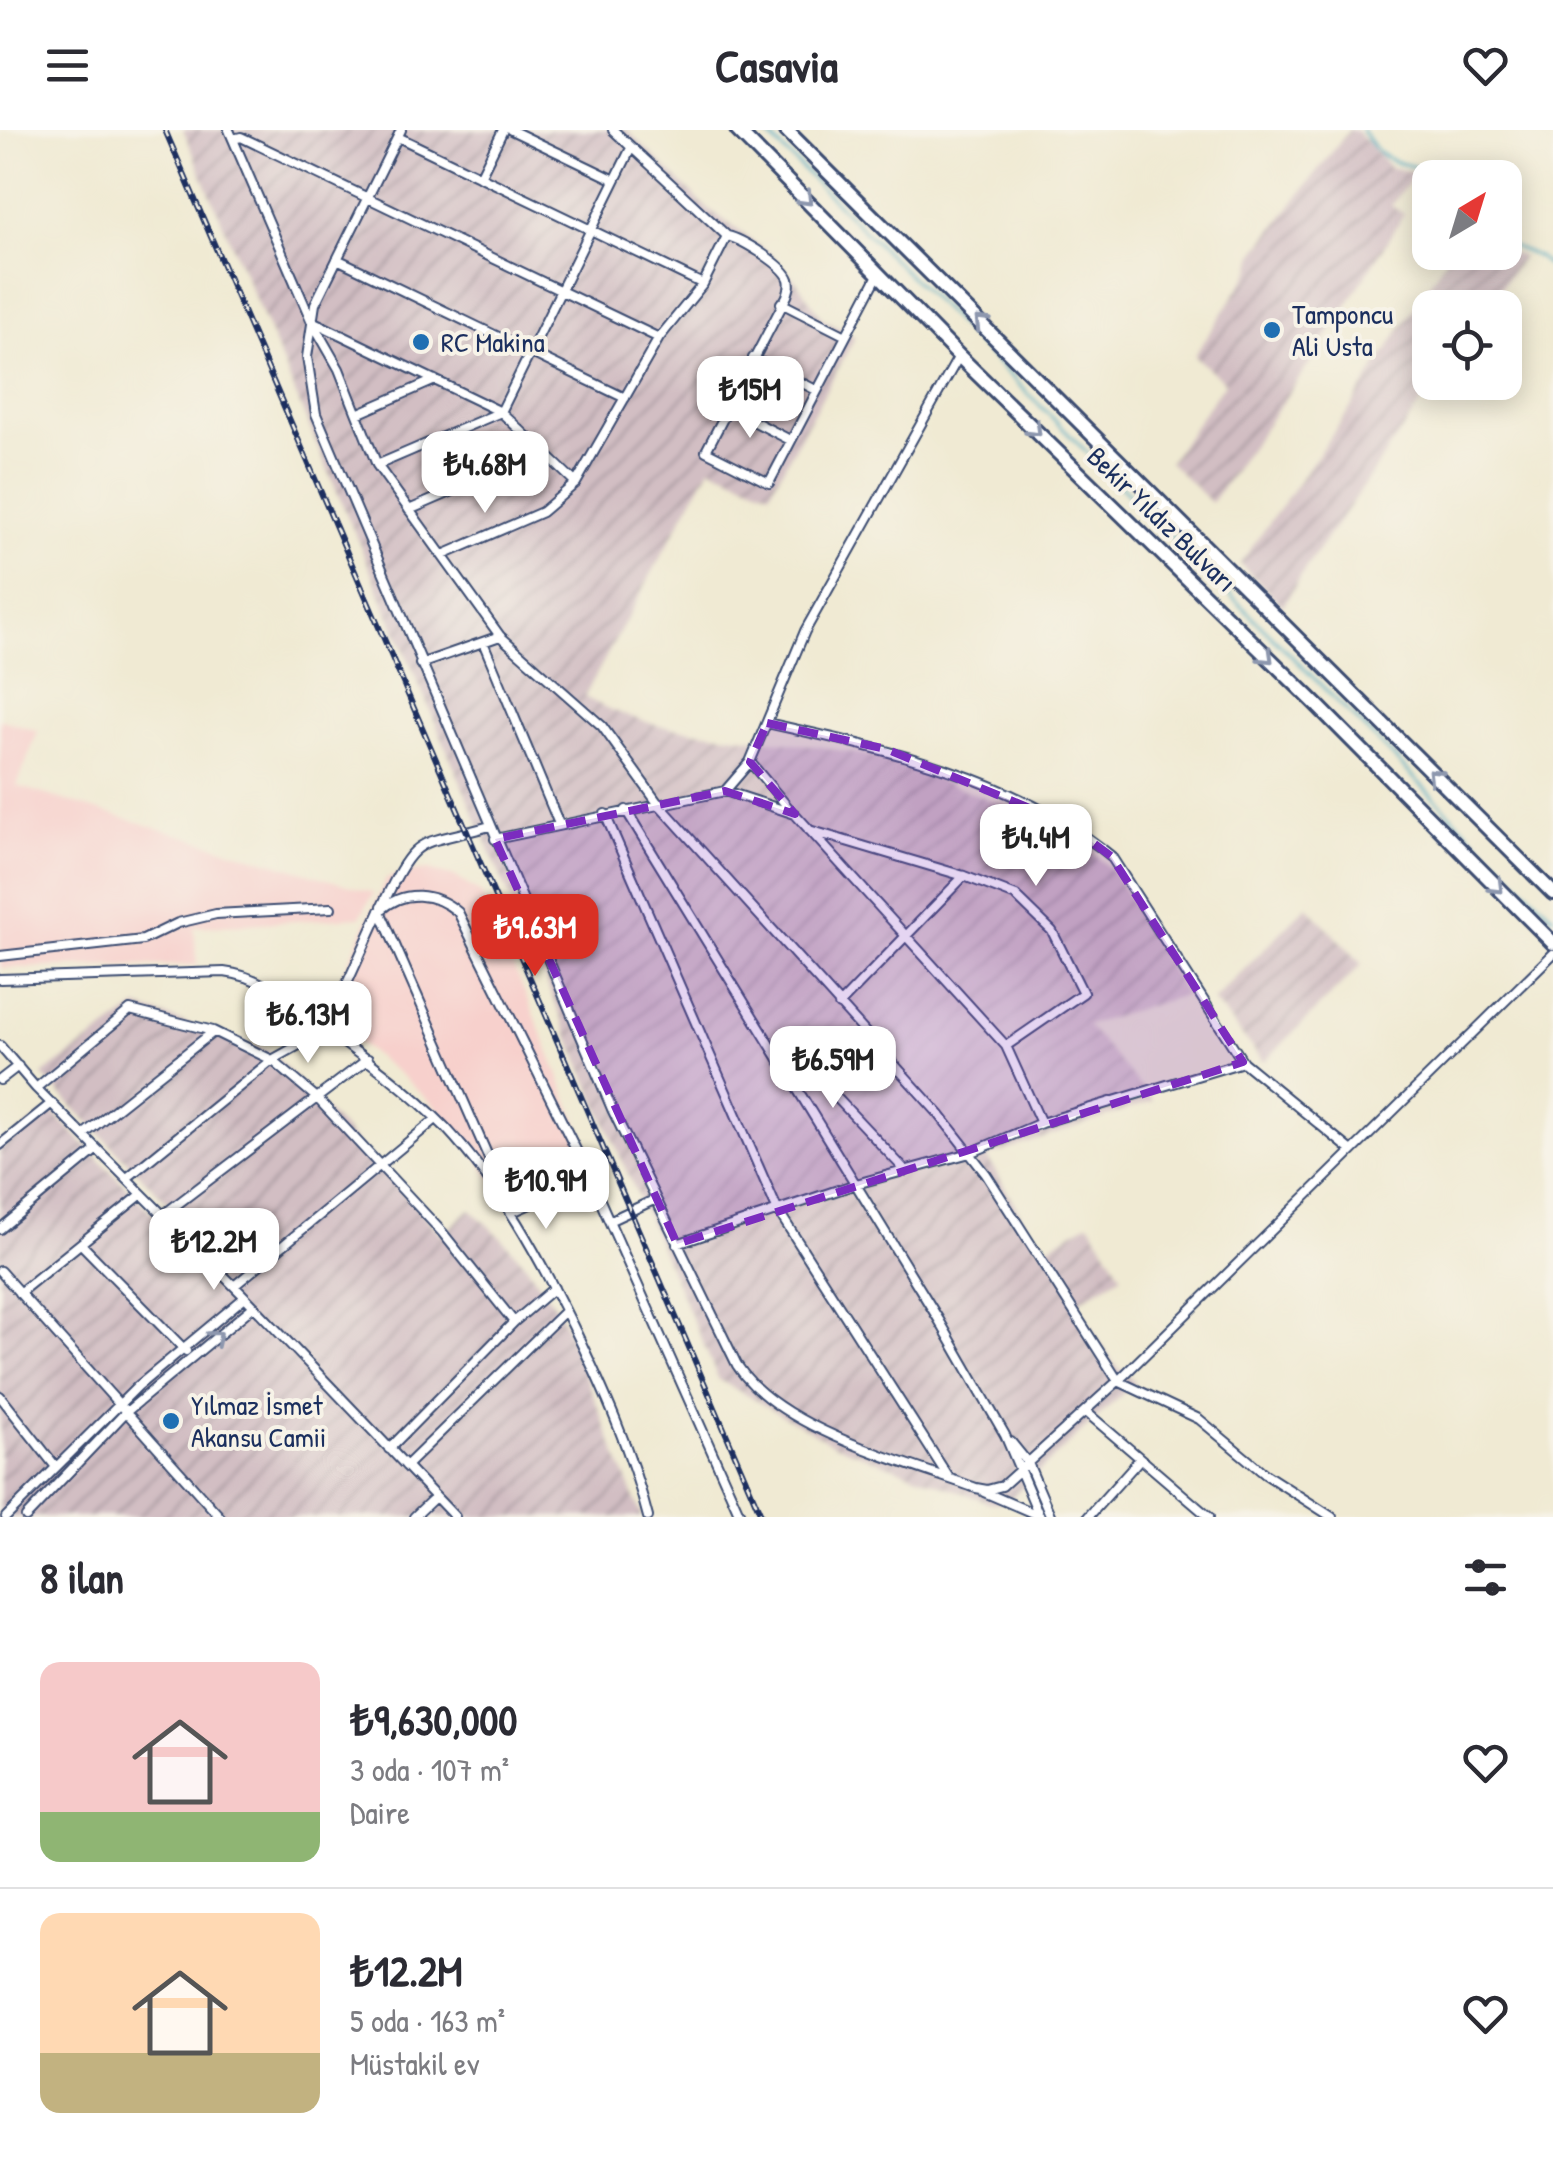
<!DOCTYPE html>
<html lang="tr">
<meta charset="utf-8">
<style>
:root{--surface:#fff;--page:#f7f7f7;--text:#2b2b33;--muted:#7c7c81;--line:#e1e1e2;--accent:#d93025}
body{margin:0;font-family:"Patrick Hand",sans-serif;background:var(--page);color:var(--text);height:100vh;display:flex;flex-direction:column;font-size:38px;white-space:nowrap}
*{box-sizing:border-box;margin:0}
p{font-size:32px;color:var(--muted)}
.icon{flex:none;width:55px;height:55px;fill:none;stroke:currentColor;stroke-width:2;stroke-linecap:round;stroke-linejoin:round}
.map{position:relative;height:1387px;overflow:hidden}
.side{display:flex;flex-direction:column;background:var(--surface);flex:1}
.side>*{flex:none}
.needle{width:65px;rotate:38deg}
.controls{position:absolute;left:1412px;top:30px;display:grid;gap:20px}
.controls a{display:grid;place-items:center;width:110px;height:110px;border-radius:20px;background:var(--surface);box-shadow:0 5px 25px #0003;font-size:50px}
.price{position:absolute;translate:-50% -85px;padding:0 22px;border-radius:20px;background:#fff;color:#222;font-size:32px;line-height:65px;filter:drop-shadow(0 2px 5px #0008)}
.price::after{content:'';position:absolute;left:50%;top:60px;width:30px;height:22px;margin-left:-15px;background:inherit;clip-path:polygon(0 0,100% 0,50% 100%)}
.price.selected{background:var(--accent);color:#fff}
ul{padding:0;list-style:none}
li{display:flex;align-items:center;gap:30px;height:250px;padding:0 40px}
li+li{border-top:2px solid var(--line)}
li span{display:grid;place-items:center;flex:none;width:280px;height:200px;border-radius:20px;color:#555}
li>.icon{margin-inline-start:auto}
span .icon{width:120px;height:120px;fill:#fffc;stroke-width:1}
li b{font-size:42px}
h2{display:flex;justify-content:space-between;align-items:center;height:120px;padding:0 40px;font-size:42px}
header{display:flex;justify-content:space-between;align-items:center;height:130px;padding:0 40px;background:var(--surface);font-size:45px;font-weight:700}
.map>svg:first-child{display:block}
</style>
<header><svg class="icon" aria-label="menu" viewBox="0 0 24 24"><path d="M4 6h16M4 12h16M4 18h16"/></svg>Casavia<svg class="icon" aria-label="heart" viewBox="0 0 24 24"><path d="M12 20l-8-8c-3-5 5-10 8-4 3-6 11-1 8 4z"/></svg></header>
<div class="map">
<svg width="1553" height="1387" viewBox="0 0 1553 1387">
<defs>
<pattern id="industrial-furrows" width="10" height="10" patternUnits="userSpaceOnUse" patternTransform="scale(2.5)"><rect width="10" height="10" fill="#d2bec3"/><path d="M-1 1l2-2M0 10L10 0M9 11l2-2" fill="none" stroke="#aa9ba2"/></pattern>
</defs>
<rect width="100%" height="100%" fill="#f7f3e8"/>
<filter id="ink" filterUnits="userSpaceOnUse"><feTurbulence type="fractalNoise" baseFrequency=".01" numOctaves="2"/><feDisplacementMap in="SourceGraphic" scale="20" xChannelSelector="R" yChannelSelector="G"/><feConvolveMatrix kernelMatrix="1 2 1 2 8 2 1 2 1" color-interpolation-filters="sRGB"/></filter>
<filter id="wash" filterUnits="userSpaceOnUse"><feTurbulence type="fractalNoise" baseFrequency=".0048" numOctaves="4" result="noise"/><feDisplacementMap in="SourceGraphic" scale="40" xChannelSelector="R" yChannelSelector="G"/><feGaussianBlur stdDeviation="2.25" result="paint"/><feColorMatrix in="noise" values="0 0 0 0 0 0 0 0 0 0 0 0 0 0 0 0 0 1.4 0 .05"/><feComposite in="paint" operator="in"/></filter>
<g filter="url(#wash)">
<rect width="100%" height="100%" fill="#f0ead3"/>
<path fill="#f7d0cc" d="M 0,589 L 38,601 L 17,656 L 374,763 L 360,787 L 194,797 L 197,835 L 0,838 Z
M 428,740 L 456,747 L 481,764 L 535,886 L 593,1031 L 506,1070 L 464,1008 L 437,978 L 404,948 L 324,886 L 386,749 L 402,743 Z"/>
<path fill="url(#industrial-furrows)" d="M 183,0 L 627,0 L 706,77 L 772,125 L 797,152 L 823,189 L 855,207 L 770,362 L 710,337 L 584,567 L 613,581 L 659,596 L 817,616 L 881,628 L 1038,688 L 1086,717 L 1114,742 L 1185,865 L 1087,895 L 1153,971 L 987,1027 L 1042,1120 L 1089,1092 L 1122,1145 L 1076,1173 L 1114,1234 L 1135,1252 L 1010,1369 L 998,1373 L 988,1372 L 833,1314 L 719,1250 L 619,1024 Z
M 1349,0 L 1356,0 L 1389,37 L 1435,47 L 1430,48 L 1430,54 L 1410,50 L 1391,75 L 1404,84 L 1319,220 L 1211,373 L 1169,332 L 1225,252 L 1194,226 L 1251,140 L 1255,123 Z
M 1505,120 L 1522,127 L 1487,177 L 1430,178 L 1430,252 L 1435,253 L 1303,442 L 1283,476 L 1240,434 L 1350,279 L 1449,123 L 1505,122 Z
M 1307,776 L 1362,834 L 1264,932 L 1213,871 Z
M 138,877 L 271,922 L 442,1105 L 470,1079 L 500,1106 L 527,1136 L 560,1183 L 642,1387 L 0,1387 L 0,1018 L 50,979 L 217,1150 L 232,1138 L 42,945 Z"/>
<g fill="none" stroke-linecap="round" stroke-linejoin="round">
<path stroke="#41a8c1" stroke-width="2.5" d="M 763,0 L 1553,786
M 1362,0 C 1390,46 1406,26 1442,48
M 1505,113 L 1536,126 L 1553,140"/>
</g>
</g>
<g filter="url(#ink)">
<g fill="none" stroke-linecap="round" stroke-linejoin="round">
<defs>
<path id="street" d="M 229,0 L 311,190 L 339,239 L 377,335 L 500,506 L 602,596 L 657,672 L 939,984 L 986,1044 L 1118,1251 L 1199,1289 L 1265,1344 L 1332,1387
M 401,0 L 315,174 L 307,227 L 316,284 L 612,979 L 737,1235 C 778,1299 905,1332 976,1358 L 987,1360 L 1002,1356 L 1118,1251 L 1553,824
M 511,0 L 615,50
M 613,0 L 727,106 C 742,109 784,135 789,149 C 791,156 789,159 787,166 L 706,321 L 769,353 L 878,145
M 398,7 L 703,154
M 233,9 L 241,7 L 659,208
M 480,47 L 503,0
M 337,129 L 625,268
M 781,173 L 844,205
M 314,192 L 501,282 L 576,353
M 753,228 L 816,260
M 728,278 L 790,310
M 357,284 L 435,250
M 377,335 L 501,282 L 631,18
M 409,380 L 543,322
M 443,425 L 542,382 L 576,353 L 659,208 L 703,154 L 727,106
M 483,512 L 559,694
M 420,534 L 500,506
M 767,593 C 885,619 1015,647 1111,726 L 1243,932
M 750,632 L 792,682
M 725,661 L 750,632 L 805,501 L 959,226
M 626,680 L 939,1190 L 1005,1305 L 1039,1385
M 605,684 L 777,1079 L 949,1348
M 809,700 L 964,746 L 1016,766 L 1052,801 L 1083,863 L 1006,916
M 495,709 L 725,661 L 795,684 L 1006,916 L 1041,993
M 382,776 C 418,701 416,717 490,696
M 380,781 L 505,1065
M 0,826 L 143,810 L 178,793 L 216,784 L 331,778
M 0,849 L 224,842 C 264,846 292,875 322,897 C 366,929 408,959 446,998 C 501,1057 538,1125 573,1196 C 603,1258 631,1320 648,1387
M 839,875 L 964,746
M 0,916 L 36,958 L 245,1167 L 455,1387
M 778,928 L 794,926 L 801,930 L 905,1040
M 0,950 L 18,936
M 36,958 L 130,880 L 213,901 L 272,930 L 317,968 L 442,1102 L 514,1192
M 83,1005 L 213,902
M 0,1015 L 52,973
M 127,1048 L 272,930 L 326,900 L 380,781 C 404,759 434,762 458,782 L 590,1048 L 741,1387
M 512,1082 L 590,1048
M 163,1085 L 368,929
M 609,1091 L 656,1069
M 0,1099 L 97,1019
M 81,1114 L 186,1221
M 677,1114 L 856,1054 L 970,1023 L 1041,993 L 1243,932 L 1352,1021
M 0,1141 L 220,1387
M 234,1156 L 436,989
M 19,1163 L 142,1064
M 0,1266 L 56,1337
M 1085,1281 L 1209,1387
M 1011,1312 L 1028,1333 L 1051,1387
M 389,1319 L 514,1192 L 554,1158
M 406,1336 L 565,1181
M 984,1362 L 1040,1386
M 6,1387 L 138,1256 L 245,1167
M 26,1387 L 125,1283 L 254,1176
M 414,1387 L 435,1367
M 1088,1387 L 1139,1330"/>
<path id="primary" d="M 737,0 L 959,226 L 1313,571 L 1553,813
M 786,0 L 1553,763"/>
</defs>
<use href="#street" stroke="#3b4b70" stroke-width="12"/>
<use href="#primary" stroke="#3b4b70" stroke-width="18"/>
<use href="#street" stroke="#fff" stroke-width="8"/>
<use href="#primary" stroke="#fff" stroke-width="12"/>
<defs>
<path id="rail" d="M 165,0 L 762,1387"/>
</defs>
<use href="#rail" stroke="#1b2f5e" stroke-width="6"/>
<use href="#rail" stroke="#f7f3e8" stroke-width="2.5" stroke-dasharray="8" stroke-linecap="butt"/>
</g>
<defs><path id="oneway-chevron" d="M-2-3.5L2.5 0L-2 3.5" fill="none" stroke-width="1.6" stroke-linecap="round" stroke-linejoin="round" transform="scale(2.5)"/></defs>
<g stroke="#8d97ae">
<use href="#oneway-chevron" transform="translate(806 69) rotate(46)"/>
<use href="#oneway-chevron" transform="translate(981 192) rotate(-135)"/>
<use href="#oneway-chevron" transform="translate(1035 300) rotate(44)"/>
<use href="#oneway-chevron" transform="translate(1267 527) rotate(44)"/>
<use href="#oneway-chevron" transform="translate(1434 645) rotate(-135)"/>
<use href="#oneway-chevron" transform="translate(1497 757) rotate(45)"/>
<use href="#oneway-chevron" transform="translate(216 1207) rotate(-39)"/>
</g>
</g>
<path fill="#7b2cbf" fill-opacity="0.2" stroke="#7b2cbf" stroke-width="8" stroke-dasharray="20 12" stroke-linejoin="round" d="M 767,593 L 886,619 L 1066,693 L 1111,726 L 1243,932 L 677,1114 L 495,709 L 725,661 L 795,684 L 750,632 Z"/>
<g fill="#1f6fb2" stroke="#f7f3e8" stroke-width="4">
<circle cx="1272" cy="200" r="10"/>
<circle cx="421" cy="212" r="10"/>
<circle cx="171" cy="1291" r="10"/>
</g>
<g text-anchor="middle" dominant-baseline="central" stroke-width="8" stroke-linejoin="round" paint-order="stroke">
<g font-size="28" fill="#1b2f5e" stroke="#f7f3e8" text-anchor="start">
<text x="1292" y="184">Tamponcu<tspan x="1292" dy="32">Ali Usta</tspan></text>
<text x="441" y="212">RC Makina</text>
<text x="191" y="1275">Yılmaz İsmet<tspan x="191" dy="32">Akansu Camii</tspan></text>
</g>
<g font-size="28" fill="#1b2f5e" stroke="#f7f3e8">
<text transform="translate(1162 389) rotate(44)">Bekir Yıldız Bulvarı</text>
</g>
</g>
</svg>
<div class="controls">
<a><svg class="needle" viewBox="-14 -14 28 28"><path d="M0-13l5 13h-10z" fill="#e53935"/><path d="M0 13l5-13h-10z" fill="#7c7c81"/></svg></a>
<a><svg class="icon" aria-label="locate" viewBox="0 0 24 24"><circle cx="12" cy="12" r="6"/><path d="M12 2v4M12 18v4M2 12h4M18 12h4"/></svg></a>
</div>
<b class="price" style="left:750px;top:311px">₺15M</b>
<b class="price" style="left:485px;top:386px">₺4.68M</b>
<b class="price" style="left:1036px;top:759px">₺4.4M</b>
<b class="price selected" style="left:535px;top:849px">₺9.63M</b>
<b class="price" style="left:308px;top:936px">₺6.13M</b>
<b class="price" style="left:833px;top:981px">₺6.59M</b>
<b class="price" style="left:546px;top:1102px">₺10.9M</b>
<b class="price" style="left:214px;top:1163px">₺12.2M</b>
</div>
<section class="side">
<h2>8 ilan<svg class="icon" aria-label="filters" viewBox="0 0 24 24"><path d="M4 7h16M4 17h16"/><circle cx="9" cy="7" r="2"/><circle cx="15" cy="17" r="2"/></svg></h2>
<ul>
<li><span style="background:linear-gradient(#f6c9c9 75%,#8fb573 0)"><svg class="icon" aria-label="home" viewBox="0 0 24 24"><path d="M3 11l9-7 9 7M6 9v11h12V9"/></svg></span><div><b>₺9,630,000</b><p>3 oda · 107 m²</p><p>Daire</p></div><svg class="icon" aria-label="heart" viewBox="0 0 24 24"><path d="M12 20l-8-8c-3-5 5-10 8-4 3-6 11-1 8 4z"/></svg></li>
<li><span style="background:linear-gradient(#ffd9b3 70%,#c2b280 0)"><svg class="icon" aria-label="home" viewBox="0 0 24 24"><path d="M3 11l9-7 9 7M6 9v11h12V9"/></svg></span><div><b>₺12.2M</b><p>5 oda · 163 m²</p><p>Müstakil ev</p></div><svg class="icon" aria-label="heart" viewBox="0 0 24 24"><path d="M12 20l-8-8c-3-5 5-10 8-4 3-6 11-1 8 4z"/></svg></li>
</ul>
</section>
